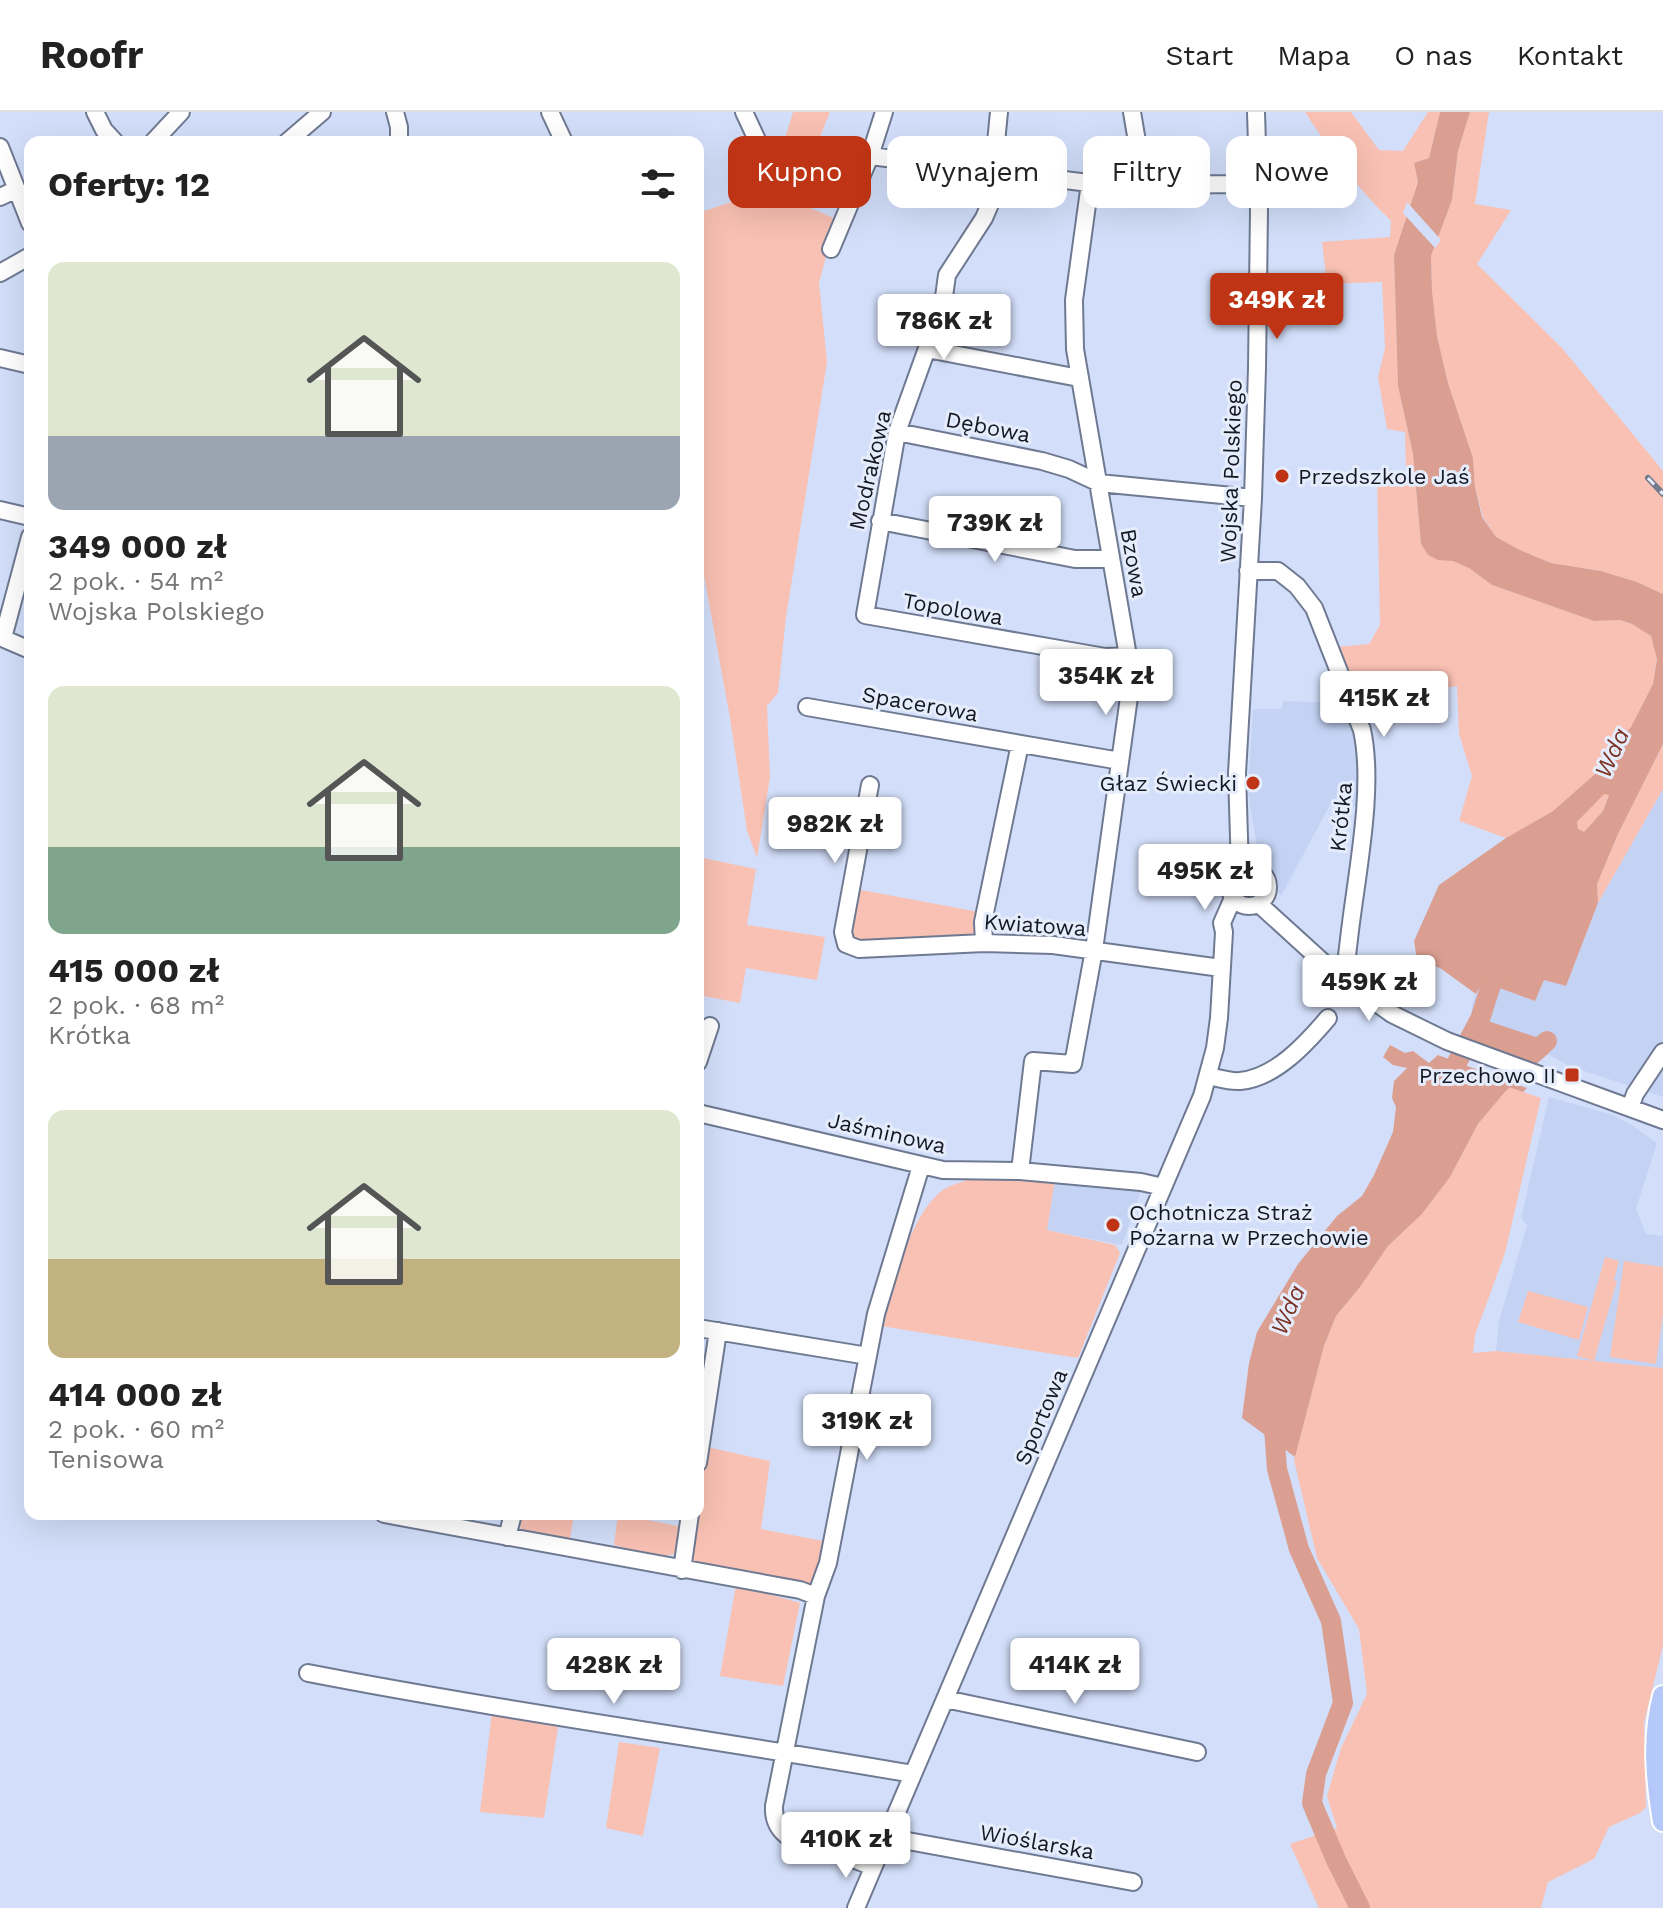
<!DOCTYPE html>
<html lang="pl">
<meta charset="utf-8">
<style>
:root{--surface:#fff;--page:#f6f6f6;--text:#222;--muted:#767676;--line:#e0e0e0;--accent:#be3414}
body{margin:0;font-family:"Work Sans",sans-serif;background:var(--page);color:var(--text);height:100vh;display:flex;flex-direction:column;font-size:30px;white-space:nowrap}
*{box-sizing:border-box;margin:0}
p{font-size:26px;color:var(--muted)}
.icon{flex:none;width:44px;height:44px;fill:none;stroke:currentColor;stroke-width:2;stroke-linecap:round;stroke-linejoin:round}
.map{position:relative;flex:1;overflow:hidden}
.drawer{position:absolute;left:24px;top:24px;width:680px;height:1384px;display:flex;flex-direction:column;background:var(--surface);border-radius:16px;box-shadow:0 8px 32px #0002}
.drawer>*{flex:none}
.top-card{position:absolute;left:728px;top:24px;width:760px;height:72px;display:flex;gap:16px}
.price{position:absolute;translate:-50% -68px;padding:0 18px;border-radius:8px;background:#fff;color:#222;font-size:26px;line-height:52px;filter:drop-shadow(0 2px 4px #0008)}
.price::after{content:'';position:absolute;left:50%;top:48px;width:24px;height:18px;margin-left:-12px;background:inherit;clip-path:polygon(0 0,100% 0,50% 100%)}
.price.on{background:var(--accent);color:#fff}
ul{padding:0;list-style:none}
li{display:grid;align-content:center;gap:16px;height:424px;padding:0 24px}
li span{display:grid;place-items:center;height:248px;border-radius:16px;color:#555}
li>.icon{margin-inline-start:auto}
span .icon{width:144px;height:144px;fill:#fffc;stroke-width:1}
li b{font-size:34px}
h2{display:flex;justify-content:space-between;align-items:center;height:96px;padding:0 24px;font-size:34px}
.chip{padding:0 28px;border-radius:16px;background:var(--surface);box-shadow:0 8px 32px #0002;font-size:28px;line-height:72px}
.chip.on{background:var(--accent);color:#fff}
header{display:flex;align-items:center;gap:48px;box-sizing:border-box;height:112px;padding:0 40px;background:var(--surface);border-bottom:2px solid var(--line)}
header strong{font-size:38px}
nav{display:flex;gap:44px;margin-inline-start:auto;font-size:28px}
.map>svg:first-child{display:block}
</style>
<header>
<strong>Roofr</strong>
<nav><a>Start</a><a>Mapa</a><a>O nas</a><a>Kontakt</a></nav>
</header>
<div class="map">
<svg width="1663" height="1796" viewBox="0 0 1663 1796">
<rect width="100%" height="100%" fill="#d3dffa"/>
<path fill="#c4d3f4" d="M 1283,589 L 1347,591 L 1359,629 L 1358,695 L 1330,693 L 1281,784 L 1270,768 L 1257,736 L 1248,680 L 1253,597 L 1282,597 Z
M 1663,677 L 1663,985 L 1569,954 L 1548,942 L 1550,930 L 1473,904 L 1472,892 L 1482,870 L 1535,889 L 1544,868 L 1566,874 L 1598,791 Z
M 1549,985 L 1610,1002 L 1630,1012 L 1657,1031 L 1636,1097 L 1646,1122 L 1663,1124 L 1663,1256 L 1496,1239 L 1499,1209 L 1527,1113 L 1521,1106 Z
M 1055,1068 L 1142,1076 L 1122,1133 L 1047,1118 Z"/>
<path fill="#f9c1b3" d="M 793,0 L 830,0 L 794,89 L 836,107 L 819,171 L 827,250 L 786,505 L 778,581 L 767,594 L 770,665 L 757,746 L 747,719 L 730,606 L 698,431 L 698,101 L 738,88 L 749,81 L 743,54 L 774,40 L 781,40 Z
M 1305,0 L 1351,0 L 1379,38 L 1403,39 L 1428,0 L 1440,0 L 1429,46 L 1414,51 L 1418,70 L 1394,143 L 1398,274 L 1413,342 L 1421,432 L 1428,443 L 1439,448 L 1453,448 L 1469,456 L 1492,473 L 1594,509 L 1620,508 L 1632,512 L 1651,524 L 1657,546 L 1653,572 L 1631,615 L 1614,634 L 1603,655 L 1553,699 L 1506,726 L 1459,709 L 1472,664 L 1459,622 L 1457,574 L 1357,591 L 1335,535 L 1369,532 L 1380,513 L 1377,363 L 1406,361 L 1405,320 L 1387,317 L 1378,265 L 1385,236 L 1382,170 L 1327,172 L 1322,130 L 1390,125 L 1391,109 C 1357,76 1330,39 1305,0 Z
M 1470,0 L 1489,0 L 1475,92 L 1511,98 L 1477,152 L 1562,236 L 1663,359 L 1663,482 L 1637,470 L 1601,459 L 1551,451 L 1520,438 L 1496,425 L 1483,405 L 1475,375 L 1473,346 L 1448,271 L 1437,224 L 1432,179 L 1431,144 L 1452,88 L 1458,39 Z
M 1663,632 L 1663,677 L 1598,791 L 1597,772 L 1618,722 Z
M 1604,681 L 1609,682 L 1603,699 L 1584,720 L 1578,718 L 1577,710 Z
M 698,745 L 756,757 L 747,813 L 825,825 L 817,868 L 746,856 L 740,891 L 698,883 Z
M 856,777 L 979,800 L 976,818 L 971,825 L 866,832 L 854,827 L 850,819 Z
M 1509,975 L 1541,986 L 1505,1141 L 1475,1223 L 1473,1241 L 1496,1239 L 1663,1256 L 1663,1533 L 1644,1611 L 1646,1695 L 1640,1701 L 1609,1715 L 1594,1747 L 1548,1770 L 1541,1796 L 1319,1796 L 1290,1732 L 1337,1716 L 1327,1684 L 1341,1636 L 1367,1582 L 1359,1517 L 1317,1446 L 1294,1348 L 1324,1234 L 1336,1204 L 1360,1175 L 1388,1134 L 1422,1102 L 1450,1065 L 1478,1012 Z
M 969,1067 L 1055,1068 L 1047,1118 L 1115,1133 L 1120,1141 L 1078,1246 L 881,1214 C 896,1171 905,1113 940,1080 C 947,1074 960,1071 969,1067 Z
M 1605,1145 L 1619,1149 L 1614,1168 L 1617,1169 L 1594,1249 L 1577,1244 Z
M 1624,1149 L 1663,1155 L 1663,1202 L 1656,1252 L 1610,1245 Z
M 1528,1179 L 1588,1195 L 1579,1228 L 1518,1210 Z
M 707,1335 L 770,1349 L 761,1417 L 823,1429 L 816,1464 L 811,1472 L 688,1451 Z
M 520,1402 L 574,1402 L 570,1427 C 550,1427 514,1433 520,1402 Z
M 618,1402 L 682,1415 C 681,1422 681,1434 676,1440 C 668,1450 627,1436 614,1433 Z
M 736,1473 L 800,1491 L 783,1574 L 720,1564 Z
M 492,1600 L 559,1609 L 544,1706 L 480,1700 Z
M 619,1630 L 660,1636 L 643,1724 L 606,1716 Z"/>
<path fill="#db9f91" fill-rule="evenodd" d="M 1440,0 L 1470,0 L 1458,39 L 1452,88 L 1431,144 L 1432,179 L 1437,224 L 1448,271 L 1473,346 L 1475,375 L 1482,405 L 1496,425 L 1520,438 L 1551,451 L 1601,459 L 1637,470 L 1663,482 L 1663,632 L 1618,722 L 1597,772 L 1598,791 L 1566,874 L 1544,868 L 1535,889 L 1483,870 L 1476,882 L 1440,856 L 1417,848 L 1414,829 L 1439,773 L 1506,726 L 1553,699 L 1603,655 L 1614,634 L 1631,615 L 1653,572 L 1657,547 L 1651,524 L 1632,512 L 1620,508 L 1594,509 L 1492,473 L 1469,456 L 1453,449 L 1438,448 L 1428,443 L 1421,432 L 1413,342 L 1398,274 L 1394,143 L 1418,70 L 1414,51 L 1429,46 ZM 1604,682 L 1609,683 L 1603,699 L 1584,720 L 1578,717 L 1577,710 Z
M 1473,904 L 1551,930 L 1548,942 L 1537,951 L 1463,927 Z
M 1390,933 L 1405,941 L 1413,939 L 1429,951 L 1438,943 L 1527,976 L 1523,980 L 1509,975 L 1478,1012 L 1450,1065 L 1422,1102 L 1388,1134 L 1360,1175 L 1336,1204 L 1324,1234 L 1295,1345 L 1242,1306 L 1249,1251 L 1257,1220 L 1298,1152 L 1337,1104 L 1362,1084 L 1374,1063 L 1393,1020 L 1396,995 L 1392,986 L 1394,969 L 1407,956 L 1393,953 L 1383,945 Z"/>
<path fill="#d3dffa" d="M 1407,90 L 1441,128 L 1435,136 L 1403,101 Z"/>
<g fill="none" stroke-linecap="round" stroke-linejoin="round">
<path stroke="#db9f91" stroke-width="20" d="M 1444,975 L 1480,907 L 1491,873 L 1503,853
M 1481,980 L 1494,976 L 1547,929
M 1273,1303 L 1277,1357 L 1299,1437 L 1331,1509 L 1343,1591 L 1316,1662 L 1312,1691 L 1336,1748 L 1360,1796"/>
<defs>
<path id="minor" d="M 95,0 L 104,18 L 115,30
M 395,0 L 399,15 L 399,30
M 550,0 L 564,30
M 744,0 L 764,43
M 999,0 L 990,92 L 984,106 L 947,163 L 943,192 L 897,320 L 865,503 L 1105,545 L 1128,544
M 1132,0 L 1144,71
M 153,30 L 181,0
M 287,30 L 322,0
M 0,35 L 30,111
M 870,44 L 1105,73 L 1258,72
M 0,85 L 17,77
M 831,137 L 870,44 L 884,0
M 0,161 L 30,144
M 927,237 L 1079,266
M 0,246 L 30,253
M 897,320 L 1042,349 L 1069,357 L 1099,371 L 1253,386
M 0,398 L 30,405
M 880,409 L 1075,447 L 1111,447
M 1248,459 L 1278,459 L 1297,474 L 1314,496 L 1362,618 C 1375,677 1356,764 1349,827 L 1346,852 L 1337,863
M 0,525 L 30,538
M 3,526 L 30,425
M 807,595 L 1120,649
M 870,673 L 843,820 L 846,832 L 859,837 L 984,831 L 1053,833 L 1221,856
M1230 775a19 19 0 1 1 38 0a19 19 0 1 1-38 0Z
M 1240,758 L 1237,661 L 1253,386 L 1257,256 L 1259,98 L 1256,0
M 1259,792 L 1337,863 L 1392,902 L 1447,929 L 1663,1008
M 984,831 L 983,810 L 1020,632
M 698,950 L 710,914
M 1208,964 C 1218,966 1230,970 1240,969 C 1275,966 1306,932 1328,906
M 1630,996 L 1635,982 L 1663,940
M 698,1001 L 943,1058 L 1020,1059 L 1141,1070 L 1163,1075
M 1020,1059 L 1033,949 L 1073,952 L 1094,838 L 1129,585 L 1128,544 L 1075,237 L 1074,188 L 1090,71
M 698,1216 L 868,1244
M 698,1351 L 718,1219
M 384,1402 L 800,1478 L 816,1484
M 507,1425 L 513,1402
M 682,1458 L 690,1402
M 308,1561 C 509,1600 711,1627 913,1662
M 945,1587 L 1197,1640
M 886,1725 L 1133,1770
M 873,1755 C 862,1751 850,1745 838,1742 C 810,1734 772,1730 774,1694 L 816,1484 L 828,1451 L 876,1202 L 921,1054
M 856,1796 L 1202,984 L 1215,936 L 1219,906 L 1224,820 L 1222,811 L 1233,786"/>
<path id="major" d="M 1663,1584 C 1652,1625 1656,1668 1663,1709"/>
</defs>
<use href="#minor" stroke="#6f7a92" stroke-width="20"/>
<use href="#major" stroke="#fff" stroke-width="24"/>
<use href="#minor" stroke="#fff" stroke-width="16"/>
<use href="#major" stroke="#b5c8fa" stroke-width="20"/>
<defs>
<path id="rail" d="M 1648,366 L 1663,382"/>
</defs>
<use href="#rail" stroke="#727a8b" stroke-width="6"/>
<use href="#rail" stroke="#e5ecfc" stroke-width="3" stroke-dasharray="9" stroke-linecap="butt"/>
</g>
<g fill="#be3414" stroke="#e5ecfc" stroke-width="3">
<circle cx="1282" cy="364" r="8"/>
<circle cx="1253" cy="671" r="8"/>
<rect x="1564" y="955" width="16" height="16" rx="4"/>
<circle cx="1113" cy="1113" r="8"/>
</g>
<g text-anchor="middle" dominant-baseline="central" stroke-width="6" stroke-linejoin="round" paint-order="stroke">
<g font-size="22" fill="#141821" stroke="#e5ecfc">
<text transform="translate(988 315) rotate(11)">Dębowa</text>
<text transform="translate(870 358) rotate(-77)">Modrakowa</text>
<text transform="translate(1231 359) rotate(-88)">Wojska Polskiego</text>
<text transform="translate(1134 451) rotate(80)">Bzowa</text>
<text transform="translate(953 497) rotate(10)">Topolowa</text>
<text transform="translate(920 592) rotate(10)">Spacerowa</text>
<text transform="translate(1341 705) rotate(-84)">Krótka</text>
<text transform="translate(1035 813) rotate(4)">Kwiatowa</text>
<text transform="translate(887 1021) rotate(13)">Jaśminowa</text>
<text transform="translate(1041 1305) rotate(-67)">Sportowa</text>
<text transform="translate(1037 1730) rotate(10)">Wioślarska</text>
</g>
<g font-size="22" fill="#141821" stroke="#e5ecfc" text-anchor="start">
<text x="1298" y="364">Przedszkole Jaś</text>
<text x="1237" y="671" text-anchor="end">Głaz Świecki</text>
<text x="1556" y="963" text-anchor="end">Przechowo II</text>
<text x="1129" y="1100">Ochotnicza Straż<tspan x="1129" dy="25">Pożarna w Przechowie</tspan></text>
</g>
<g font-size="24" font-style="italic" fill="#7b3223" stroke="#e5ecfc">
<text transform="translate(1612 641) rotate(-66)">Wda</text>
<text transform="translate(1288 1198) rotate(-67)">Wda</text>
</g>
</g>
</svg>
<b class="price on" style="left:1277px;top:229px">349K zł</b>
<b class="price" style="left:944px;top:250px">786K zł</b>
<b class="price" style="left:995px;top:452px">739K zł</b>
<b class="price" style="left:1106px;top:605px">354K zł</b>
<b class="price" style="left:1384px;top:627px">415K zł</b>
<b class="price" style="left:835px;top:753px">982K zł</b>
<b class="price" style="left:1205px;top:800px">495K zł</b>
<b class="price" style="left:1369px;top:911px">459K zł</b>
<b class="price" style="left:867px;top:1350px">319K zł</b>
<b class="price" style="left:614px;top:1594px">428K zł</b>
<b class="price" style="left:1075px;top:1594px">414K zł</b>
<b class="price" style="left:846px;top:1768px">410K zł</b>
<div class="top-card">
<a class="chip on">Kupno</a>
<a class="chip">Wynajem</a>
<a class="chip">Filtry</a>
<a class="chip">Nowe</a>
</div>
<section class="drawer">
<h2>Oferty: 12<svg class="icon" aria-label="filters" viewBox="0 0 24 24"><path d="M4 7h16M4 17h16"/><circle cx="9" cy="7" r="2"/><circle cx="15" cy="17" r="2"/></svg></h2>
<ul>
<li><span style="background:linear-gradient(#dfe7d0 70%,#9aa5b1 0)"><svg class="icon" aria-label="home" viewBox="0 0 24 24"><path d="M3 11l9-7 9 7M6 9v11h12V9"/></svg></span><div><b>349 000 zł</b><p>2 pok. · 54 m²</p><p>Wojska Polskiego</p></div></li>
<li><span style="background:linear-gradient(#dfe7d0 65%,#7fa58c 0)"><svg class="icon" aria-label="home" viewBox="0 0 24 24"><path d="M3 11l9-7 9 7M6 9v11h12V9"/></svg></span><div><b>415 000 zł</b><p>2 pok. · 68 m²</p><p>Krótka</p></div></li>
<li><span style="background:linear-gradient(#dfe7d0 60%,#c2b280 0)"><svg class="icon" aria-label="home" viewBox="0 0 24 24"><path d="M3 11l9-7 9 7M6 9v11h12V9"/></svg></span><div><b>414 000 zł</b><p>2 pok. · 60 m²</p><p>Tenisowa</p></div></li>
</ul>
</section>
</div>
